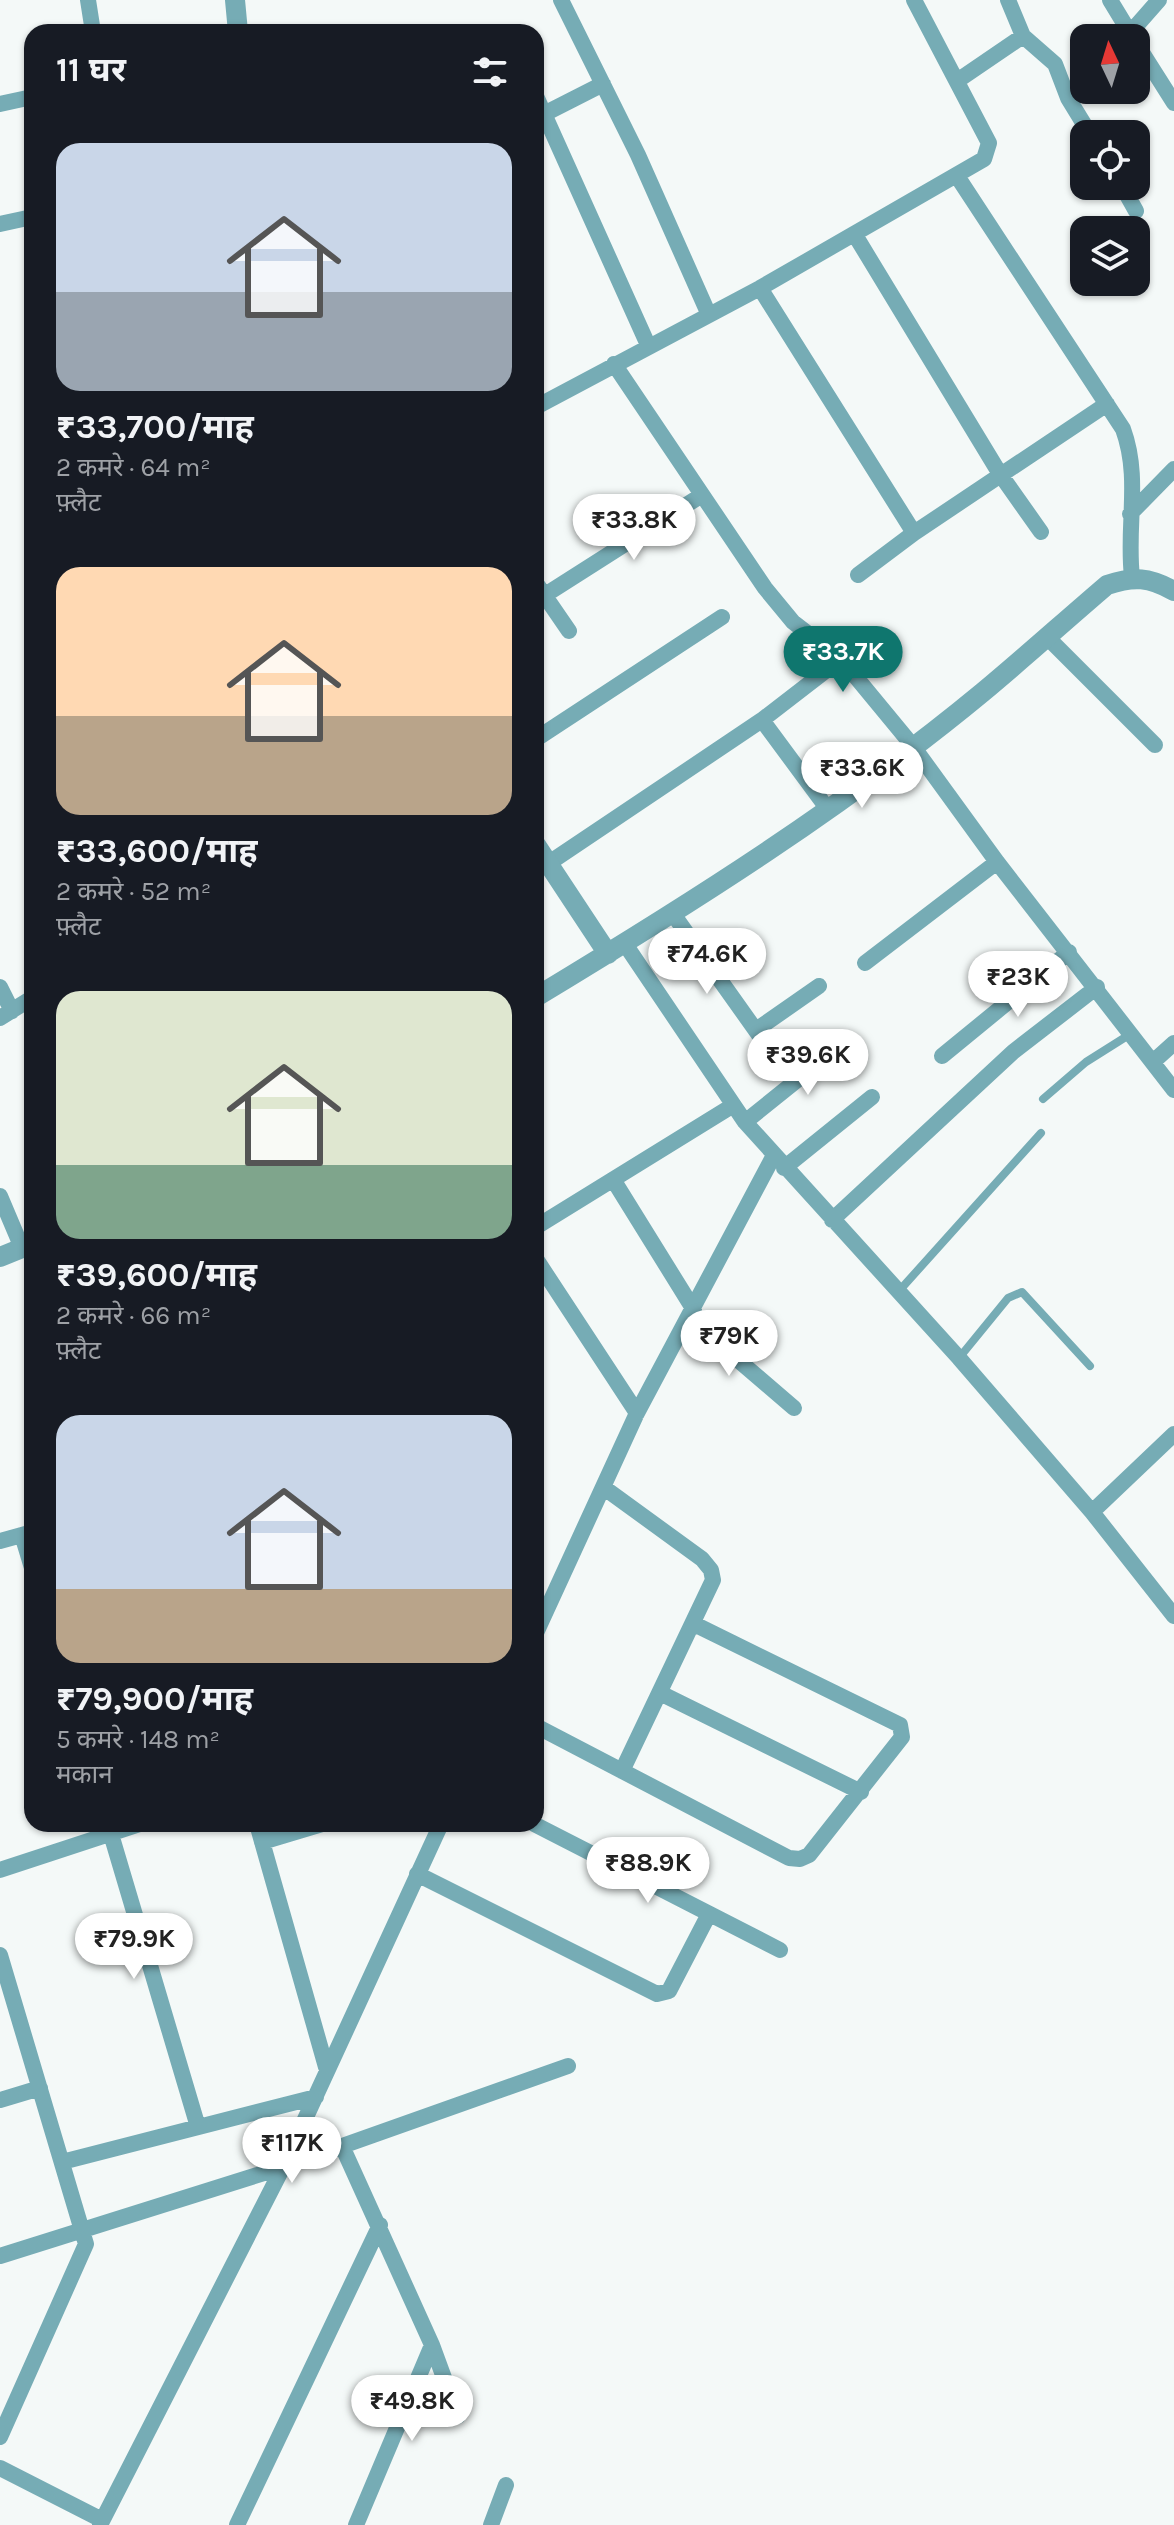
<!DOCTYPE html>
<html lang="hi">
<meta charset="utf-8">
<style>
:root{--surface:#171b24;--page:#20242c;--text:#f1f3f6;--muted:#9ea1a6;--accent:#0f766e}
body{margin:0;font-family:Karla,"Noto Sans Devanagari",sans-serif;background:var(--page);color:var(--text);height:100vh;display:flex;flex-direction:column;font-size:30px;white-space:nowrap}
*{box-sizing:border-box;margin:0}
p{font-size:26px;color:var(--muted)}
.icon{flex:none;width:44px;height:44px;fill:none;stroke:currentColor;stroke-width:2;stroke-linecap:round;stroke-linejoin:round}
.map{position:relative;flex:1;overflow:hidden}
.side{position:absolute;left:24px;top:24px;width:520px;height:1808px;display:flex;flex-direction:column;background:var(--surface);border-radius:24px;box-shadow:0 2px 6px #0004}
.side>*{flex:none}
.needle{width:52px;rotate:356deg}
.controls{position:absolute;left:1070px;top:24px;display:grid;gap:16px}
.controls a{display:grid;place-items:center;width:80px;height:80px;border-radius:16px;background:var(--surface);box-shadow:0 2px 6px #0004;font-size:40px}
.price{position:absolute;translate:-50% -68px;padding:0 18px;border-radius:28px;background:#fff;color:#222;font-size:26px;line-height:52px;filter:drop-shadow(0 2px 4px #0008)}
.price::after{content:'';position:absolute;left:50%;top:48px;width:24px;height:18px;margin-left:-12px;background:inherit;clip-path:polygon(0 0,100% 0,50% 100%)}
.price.current{background:var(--accent);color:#fff}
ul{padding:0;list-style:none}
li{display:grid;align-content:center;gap:16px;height:424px;padding:0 32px}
li span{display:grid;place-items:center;height:248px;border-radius:24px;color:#555}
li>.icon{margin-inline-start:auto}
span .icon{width:144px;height:144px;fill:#fffc;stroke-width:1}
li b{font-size:34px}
h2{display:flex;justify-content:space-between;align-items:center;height:96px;padding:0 32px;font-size:34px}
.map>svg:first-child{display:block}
</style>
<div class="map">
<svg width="1174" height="2525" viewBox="0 0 1174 2525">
<rect width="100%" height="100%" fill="#f4f9f8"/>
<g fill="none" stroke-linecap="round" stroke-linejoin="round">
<path stroke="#76acb5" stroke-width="8" d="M 1043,1099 L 1086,1062 L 1132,1033
M 899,1291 L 1041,1133
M 959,1358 L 1008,1298 L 1022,1292 L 1090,1366"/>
<path stroke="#76acb5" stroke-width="16" d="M 88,0 L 93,32
M 561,0 L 638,155 L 709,315
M 1110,0 L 1133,38
M 497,32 L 506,32
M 1130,33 L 1159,0
M 1023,36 L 1055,64 L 1068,98 L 1090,134
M 1136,43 L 1174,103
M 957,81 L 1023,36 L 1008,0
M 536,96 L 648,345
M 0,104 L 32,97
M 544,114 L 603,84
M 957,176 L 1123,429 C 1141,478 1126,526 1132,577
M 1122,186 L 1136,211
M 0,224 L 32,217
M 855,235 L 1000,474 L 1041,532
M 760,288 L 914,533
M 614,364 L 765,588 L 793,622 L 841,659 L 912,745 L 997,862 L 1174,1090
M 536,407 L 760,288 L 984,159 L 989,143 L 914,0
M 1130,514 L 1174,469
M 858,575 L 914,533 L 1107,404
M 536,583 L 569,631
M 545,595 L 702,495
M 1047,637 L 1155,745
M 762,720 L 827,808
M 536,739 L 722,617
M 549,863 L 762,720 L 841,659
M 673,914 L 774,1056
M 625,944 L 745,1122 L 959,1358 L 1092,1512 L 1174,1616
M 865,963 L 997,862
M 0,987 L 12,1011
M 0,1018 L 32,998
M 756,1030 L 819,986
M 942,1056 L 1069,952
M 1154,1061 L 1174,1043
M 745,1122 L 847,1040
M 784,1168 L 872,1097
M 614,1181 L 694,1310
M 0,1196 L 22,1248
M 832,1220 L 1013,1052 L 1097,987
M 536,1227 L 732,1106
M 536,1259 L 637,1413
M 689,1318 L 794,1408
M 603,1487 L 702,1559 L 711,1570 L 713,1580 L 622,1771
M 1092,1512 L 1174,1434
M 22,1535 L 32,1568
M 0,1541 L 29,1533
M 536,1633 L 637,1413 L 773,1157
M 660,1693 L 861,1792
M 536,1726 L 789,1858 L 800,1859 L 809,1855 L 902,1737 L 900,1725 L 694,1624
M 108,1824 L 198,2127
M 257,1824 L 326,2067
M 534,1824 L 780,1950
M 262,1842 L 322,1824
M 0,1870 L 140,1824
M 417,1874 L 657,1994 L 669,1991 L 709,1914
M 0,1955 L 86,2244 L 0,2437
M 0,2100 L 40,2088
M 342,2146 L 432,2345 L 458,2416
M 62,2162 L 316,2097
M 0,2256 L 283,2167 L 568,2066
M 0,2468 L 102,2520
M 100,2525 L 283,2167 L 441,1824
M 237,2525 L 380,2225
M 356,2525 L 432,2345
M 491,2525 L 506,2485"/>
<path stroke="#76acb5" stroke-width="20" d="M 235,0 L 238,32
M 536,845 L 608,954
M 536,997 C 690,904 844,807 983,692 C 1025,657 1066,620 1107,585 C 1134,576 1149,577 1174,591
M 0,1257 L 32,1244"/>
</g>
</svg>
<div class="controls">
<a><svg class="needle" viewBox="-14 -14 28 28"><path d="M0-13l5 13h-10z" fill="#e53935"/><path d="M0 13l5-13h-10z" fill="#9ea1a6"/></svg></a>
<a><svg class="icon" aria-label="locate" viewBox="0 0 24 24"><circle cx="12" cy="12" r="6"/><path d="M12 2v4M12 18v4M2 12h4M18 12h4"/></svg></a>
<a><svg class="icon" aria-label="layers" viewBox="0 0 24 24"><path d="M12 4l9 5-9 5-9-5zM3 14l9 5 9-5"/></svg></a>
</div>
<b class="price" style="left:634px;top:562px">₹33.8K</b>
<b class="price current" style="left:843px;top:694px">₹33.7K</b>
<b class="price" style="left:862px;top:810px">₹33.6K</b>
<b class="price" style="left:707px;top:996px">₹74.6K</b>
<b class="price" style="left:1018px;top:1019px">₹23K</b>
<b class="price" style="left:808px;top:1097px">₹39.6K</b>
<b class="price" style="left:729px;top:1378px">₹79K</b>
<b class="price" style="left:648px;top:1905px">₹88.9K</b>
<b class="price" style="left:134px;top:1981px">₹79.9K</b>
<b class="price" style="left:292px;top:2185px">₹117K</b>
<b class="price" style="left:412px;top:2443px">₹49.8K</b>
<section class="side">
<h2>11 घर<svg class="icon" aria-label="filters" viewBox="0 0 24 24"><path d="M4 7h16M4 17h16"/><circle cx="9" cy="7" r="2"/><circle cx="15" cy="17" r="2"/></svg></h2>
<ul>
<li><span style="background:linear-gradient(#c9d6e8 60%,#9aa5b1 0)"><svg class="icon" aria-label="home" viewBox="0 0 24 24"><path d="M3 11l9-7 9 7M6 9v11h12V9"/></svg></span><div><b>₹33,700/माह</b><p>2 कमरे · 64 m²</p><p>फ़्लैट</p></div></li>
<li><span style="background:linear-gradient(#ffd9b3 60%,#b9a48a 0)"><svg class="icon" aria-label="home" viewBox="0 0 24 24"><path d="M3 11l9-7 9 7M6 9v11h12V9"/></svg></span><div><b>₹33,600/माह</b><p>2 कमरे · 52 m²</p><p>फ़्लैट</p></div></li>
<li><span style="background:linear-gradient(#dfe7d0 70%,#7fa58c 0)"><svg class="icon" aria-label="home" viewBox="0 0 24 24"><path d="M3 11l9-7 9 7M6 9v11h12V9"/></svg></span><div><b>₹39,600/माह</b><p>2 कमरे · 66 m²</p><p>फ़्लैट</p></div></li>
<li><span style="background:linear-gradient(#c9d6e8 70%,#b9a48a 0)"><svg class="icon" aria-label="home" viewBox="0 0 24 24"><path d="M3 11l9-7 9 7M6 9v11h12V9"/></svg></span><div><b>₹79,900/माह</b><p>5 कमरे · 148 m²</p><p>मकान</p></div></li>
</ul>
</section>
</div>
